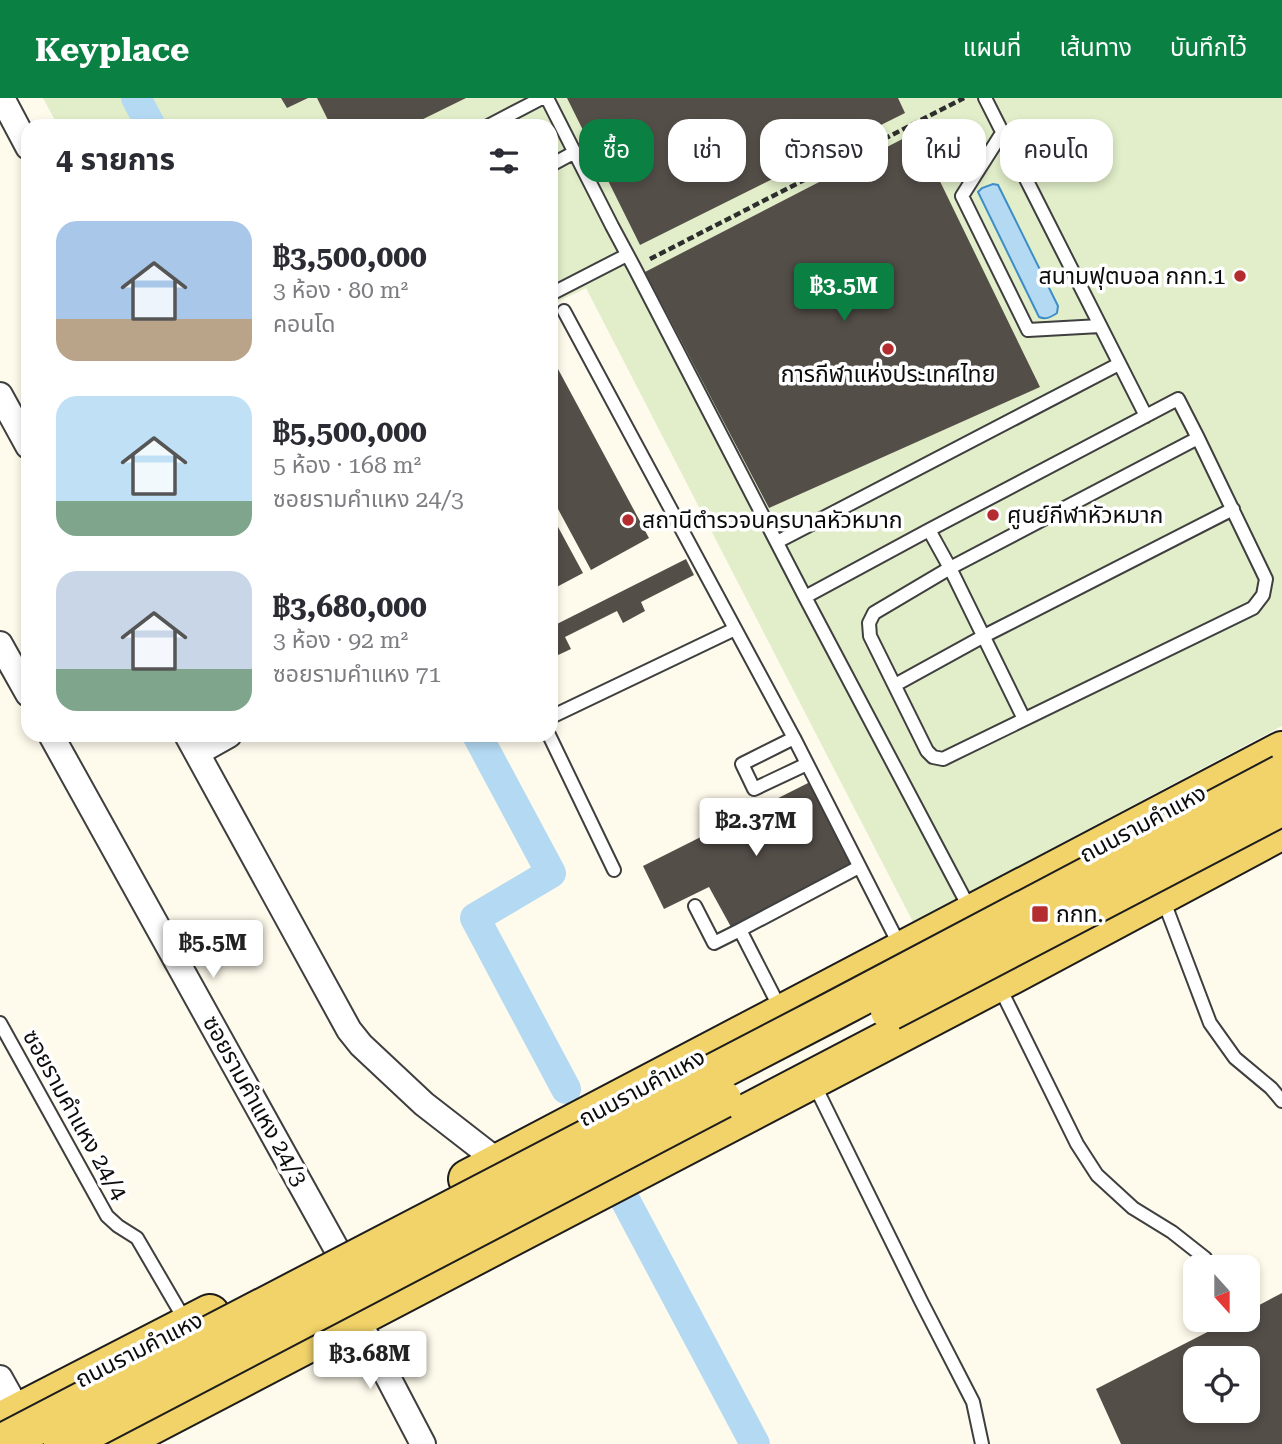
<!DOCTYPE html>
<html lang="th">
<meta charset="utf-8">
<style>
:root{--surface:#fff;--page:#f7f7f7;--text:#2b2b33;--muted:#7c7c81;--accent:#0b8043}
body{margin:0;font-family:"Roboto Serif","Noto Sans Thai",serif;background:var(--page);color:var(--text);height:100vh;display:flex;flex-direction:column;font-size:26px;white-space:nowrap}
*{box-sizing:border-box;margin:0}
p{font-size:23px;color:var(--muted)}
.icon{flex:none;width:38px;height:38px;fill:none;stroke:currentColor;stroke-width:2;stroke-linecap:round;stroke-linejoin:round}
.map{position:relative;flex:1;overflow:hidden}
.drawer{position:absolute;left:21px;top:21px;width:537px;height:623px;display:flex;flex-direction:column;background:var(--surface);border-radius:21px;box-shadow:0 4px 10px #0003}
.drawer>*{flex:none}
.hud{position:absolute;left:579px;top:21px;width:597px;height:63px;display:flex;gap:14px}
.needle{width:46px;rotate:159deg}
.buttons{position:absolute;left:1183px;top:1157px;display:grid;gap:14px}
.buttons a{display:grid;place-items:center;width:77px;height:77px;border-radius:14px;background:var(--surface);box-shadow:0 4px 10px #0003;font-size:35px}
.price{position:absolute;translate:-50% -60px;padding:0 16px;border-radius:7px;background:#fff;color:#222;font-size:23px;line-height:46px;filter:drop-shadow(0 2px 4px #0008)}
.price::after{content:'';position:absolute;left:50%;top:42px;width:21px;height:16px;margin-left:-10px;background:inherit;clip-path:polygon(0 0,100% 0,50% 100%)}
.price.active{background:var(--accent);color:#fff}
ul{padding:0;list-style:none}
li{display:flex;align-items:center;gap:21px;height:175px;padding:0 35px}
li span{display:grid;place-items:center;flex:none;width:196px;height:140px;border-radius:21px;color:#555}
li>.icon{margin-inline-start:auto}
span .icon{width:84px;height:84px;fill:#fffc;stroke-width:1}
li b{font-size:30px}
h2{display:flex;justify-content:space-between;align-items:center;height:84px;padding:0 35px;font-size:30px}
.chip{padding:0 24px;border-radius:21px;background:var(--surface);box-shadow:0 4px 10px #0003;font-size:24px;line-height:63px}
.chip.active{background:var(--accent);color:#fff}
header{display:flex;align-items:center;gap:42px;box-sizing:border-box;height:98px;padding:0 35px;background:var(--accent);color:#fff}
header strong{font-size:33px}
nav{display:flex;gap:38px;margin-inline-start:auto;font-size:24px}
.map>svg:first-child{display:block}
</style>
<header>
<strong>Keyplace</strong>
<nav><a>แผนที่</a><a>เส้นทาง</a><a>บันทึกไว้</a></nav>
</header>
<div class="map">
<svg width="1282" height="1346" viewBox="0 0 1282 1346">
<rect width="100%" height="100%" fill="#fefbec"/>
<path fill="#e1eec9" d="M 43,0 L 1282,0 L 1282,628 L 913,824 L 586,190 L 551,207 L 551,28 L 58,28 Z"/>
<path fill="#b4daf3" stroke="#3e8dc6" stroke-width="2" d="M 993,86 L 998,87 L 1058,208 L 1057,215 C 1051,219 1046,222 1039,219 L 978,94 L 982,90 Z"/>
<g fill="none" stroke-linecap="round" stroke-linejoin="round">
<path stroke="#b4daf3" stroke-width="30" d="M 136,0 L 151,28
M 477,637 L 551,775 L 475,820 L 566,991
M 623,1098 L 755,1346"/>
</g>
<path fill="#544e49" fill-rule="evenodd" d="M 281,0 L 308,0 L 287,10 Z
M 317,0 L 466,0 L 409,28 L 331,28 Z
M 567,0 L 898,0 L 905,15 L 640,147 Z
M 916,34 L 1040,289 L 769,410 L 645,174 Z
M 551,258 L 649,440 L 591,472 L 551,398 Z
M 551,416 L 583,475 L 551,492 Z
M 686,461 L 694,477 L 641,504 L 645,513 L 623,525 L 617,513 L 565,539 L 571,551 L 556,558 L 551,550 L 551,529 Z
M 812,683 L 854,766 L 731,829 L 709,789 L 664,811 L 643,768 Z
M 1282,1195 L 1282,1346 L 1121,1346 L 1096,1291 L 1231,1222 L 1248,1222 L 1248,1213 ZM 1195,1260 L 1248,1260 L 1248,1312 L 1195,1312 Z"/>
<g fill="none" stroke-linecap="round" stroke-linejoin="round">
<defs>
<path id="lane" d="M 547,0 L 612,128 L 634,169 L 805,499 L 971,813
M 985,0 L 1146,318
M 488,28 L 542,0
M 1002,35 L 962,98 L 1028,232 L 1100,228
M 551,67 L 575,54
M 551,196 L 627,157
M 564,213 L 794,640 L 901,850
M 1198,340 L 1266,481 L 1263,497 L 1253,510 L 943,661 L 933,659 L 927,653 L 870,538 L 869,525 L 874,515 L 950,470 Z
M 929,432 L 950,470 L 1024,621
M 777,444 L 1119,266
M 805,499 L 929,432 L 1178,301 L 1198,340
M 895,587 L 984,538 L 1233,411
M 551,619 L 735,531
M 549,637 L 614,772
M 794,640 L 742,666 L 754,691 L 807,666
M 1163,801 L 1210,925 L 1235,960 L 1271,990 L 1282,1003
M 695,808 L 714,845 L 740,832 L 781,912
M 740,832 L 859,769
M 999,888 L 1077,1046 L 1097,1077 L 1133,1110 L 1172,1134 L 1205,1160 L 1211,1169
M 0,925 L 107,1118 L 118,1128 L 137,1140 L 186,1224
M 814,986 L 921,1203 L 973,1304 L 982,1346"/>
<path id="street" d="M 2,0 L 28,49
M 0,297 L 28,348
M 0,546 L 28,596
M 51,637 L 336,1150
M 187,637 L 349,932 L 361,947 L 424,1006 L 500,1065
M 197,655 L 229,637
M 357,1220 L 423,1346
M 0,1280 L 19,1314"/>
<path id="primary" d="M 468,1081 L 1282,653
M 0,1324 L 210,1216
M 115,1346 L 998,884 L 1282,732"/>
</defs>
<use href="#lane" stroke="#3f3f3f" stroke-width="16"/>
<use href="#street" stroke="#3f3f3f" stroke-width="28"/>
<use href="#primary" stroke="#1d1d1d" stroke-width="42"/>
<path stroke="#2e2e2e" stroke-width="4.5" stroke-dasharray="7 3.5" stroke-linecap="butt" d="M 650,161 L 964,0"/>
<use href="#lane" stroke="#fff" stroke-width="12"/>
<use href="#street" stroke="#fff" stroke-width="24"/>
<use href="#primary" stroke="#f2d369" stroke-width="38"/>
<defs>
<path id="primary-bridge" d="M 890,913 L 1282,708
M 1,1346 L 833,913 L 1282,676
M 63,1346 L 722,1001"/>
</defs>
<use href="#primary-bridge" stroke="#1d1d1d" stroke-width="42" stroke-linecap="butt"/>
<use href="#primary-bridge" stroke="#f2d369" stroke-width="38"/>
</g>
<g fill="#b52c30" stroke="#fff" stroke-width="2.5">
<circle cx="1240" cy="178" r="7"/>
<circle cx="888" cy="251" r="7"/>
<circle cx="993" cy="417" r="7"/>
<circle cx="628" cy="422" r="7"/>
<rect x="1031" y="807" width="18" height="18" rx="3.5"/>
</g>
<g text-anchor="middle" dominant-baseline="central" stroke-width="7" stroke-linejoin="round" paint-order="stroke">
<g font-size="23" fill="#0c0c0c" stroke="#fff" text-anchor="start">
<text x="1226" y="178" text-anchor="end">สนามฟุตบอล กกท.1</text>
<text x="888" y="276" text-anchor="middle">การกีฬาแห่งประเทศไทย</text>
<text x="1007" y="417">ศูนย์กีฬาหัวหมาก</text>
<text x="642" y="422">สถานีตำรวจนครบาลหัวหมาก</text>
<text x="1056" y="816">กกท.</text>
</g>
<g font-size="23" fill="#0c0c0c" stroke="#fff">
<text transform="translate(1143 726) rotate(-28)">ถนนรามคำแหง</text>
<text transform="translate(642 990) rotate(-28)">ถนนรามคำแหง</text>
<text transform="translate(255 1003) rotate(61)">ซอยรามคำแหง 24/3</text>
<text transform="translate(75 1017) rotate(61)">ซอยรามคำแหง 24/4</text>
<text transform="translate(139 1252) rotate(-27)">ถนนรามคำแหง</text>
</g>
</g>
</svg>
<div class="buttons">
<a><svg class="needle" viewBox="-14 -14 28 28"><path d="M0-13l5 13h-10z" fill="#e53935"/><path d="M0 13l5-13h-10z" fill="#7c7c81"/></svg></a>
<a><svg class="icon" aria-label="locate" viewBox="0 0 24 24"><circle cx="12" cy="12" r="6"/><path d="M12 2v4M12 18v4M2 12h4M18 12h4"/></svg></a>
</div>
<b class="price active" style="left:844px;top:225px">฿3.5M</b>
<b class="price" style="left:756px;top:760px">฿2.37M</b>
<b class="price" style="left:213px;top:882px">฿5.5M</b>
<b class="price" style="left:370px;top:1293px">฿3.68M</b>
<div class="hud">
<a class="chip active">ซื้อ</a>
<a class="chip">เช่า</a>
<a class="chip">ตัวกรอง</a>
<a class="chip">ใหม่</a>
<a class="chip">คอนโด</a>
</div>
<section class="drawer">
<h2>4 รายการ<svg class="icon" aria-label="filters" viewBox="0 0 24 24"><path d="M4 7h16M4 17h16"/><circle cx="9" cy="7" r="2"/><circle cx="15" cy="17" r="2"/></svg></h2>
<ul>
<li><span style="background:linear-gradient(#a9c7e8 70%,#b9a48a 0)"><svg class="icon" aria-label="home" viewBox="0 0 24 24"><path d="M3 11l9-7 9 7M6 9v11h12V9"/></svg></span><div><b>฿3,500,000</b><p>3 ห้อง · 80 m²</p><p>คอนโด</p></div></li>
<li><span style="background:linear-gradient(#bfe0f5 75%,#7fa58c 0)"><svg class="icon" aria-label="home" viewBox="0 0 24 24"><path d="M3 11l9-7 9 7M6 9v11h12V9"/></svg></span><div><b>฿5,500,000</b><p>5 ห้อง · 168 m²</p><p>ซอยรามคำแหง 24/3</p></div></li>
<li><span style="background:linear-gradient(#c9d6e8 70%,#7fa58c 0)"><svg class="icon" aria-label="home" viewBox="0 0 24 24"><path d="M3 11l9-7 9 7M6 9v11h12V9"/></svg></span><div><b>฿3,680,000</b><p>3 ห้อง · 92 m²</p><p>ซอยรามคำแหง 71</p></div></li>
</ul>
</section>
</div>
